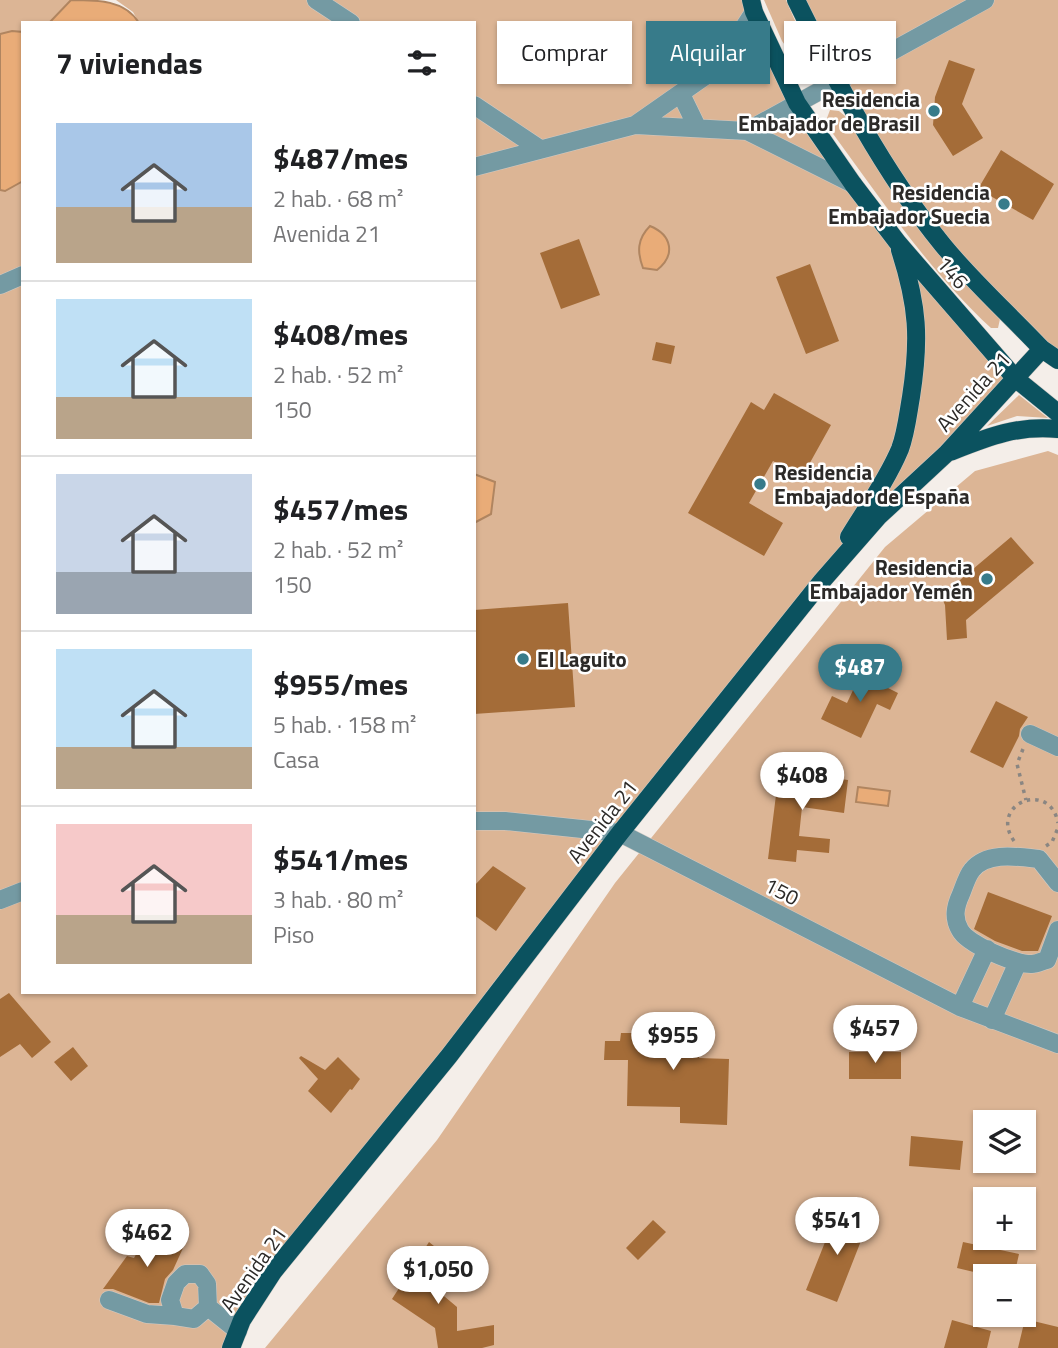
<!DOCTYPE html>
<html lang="es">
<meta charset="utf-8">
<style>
:root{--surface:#fff;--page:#f6f6f6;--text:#202124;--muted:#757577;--line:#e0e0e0;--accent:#377b8a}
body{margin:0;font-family:"Titillium Web",sans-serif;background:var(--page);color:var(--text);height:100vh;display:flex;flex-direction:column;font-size:26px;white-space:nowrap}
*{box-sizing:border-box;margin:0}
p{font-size:23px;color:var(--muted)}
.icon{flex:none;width:38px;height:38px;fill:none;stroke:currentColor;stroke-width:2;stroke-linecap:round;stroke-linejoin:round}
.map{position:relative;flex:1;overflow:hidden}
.side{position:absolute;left:21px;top:21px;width:455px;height:973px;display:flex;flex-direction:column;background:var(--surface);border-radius:0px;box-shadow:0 2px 5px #0004}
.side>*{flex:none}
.banner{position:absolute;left:497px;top:21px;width:455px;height:63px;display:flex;gap:14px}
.fabs{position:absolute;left:973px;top:1110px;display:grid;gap:14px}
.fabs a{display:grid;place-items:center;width:63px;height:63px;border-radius:0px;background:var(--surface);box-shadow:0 2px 5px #0004;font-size:35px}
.price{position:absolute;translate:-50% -60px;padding:0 16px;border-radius:24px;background:#fff;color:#222;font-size:23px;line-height:46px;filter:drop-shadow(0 2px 4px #0008)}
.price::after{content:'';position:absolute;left:50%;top:42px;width:21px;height:16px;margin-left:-10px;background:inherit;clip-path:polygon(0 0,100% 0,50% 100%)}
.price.on{background:var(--accent);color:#fff}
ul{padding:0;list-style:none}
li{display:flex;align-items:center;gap:21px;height:175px;padding:0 35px}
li+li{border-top:2px solid var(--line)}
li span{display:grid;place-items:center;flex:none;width:196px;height:140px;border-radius:0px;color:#555}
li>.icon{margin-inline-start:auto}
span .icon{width:84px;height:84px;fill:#fffc;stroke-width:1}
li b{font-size:30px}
h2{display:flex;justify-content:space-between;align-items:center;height:84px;padding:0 35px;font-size:30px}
.tag{padding:0 24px;border-radius:0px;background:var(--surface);box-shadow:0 2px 5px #0004;font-size:24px;line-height:63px}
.tag.on{background:var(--accent);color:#fff}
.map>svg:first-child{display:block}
</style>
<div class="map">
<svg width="1058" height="1348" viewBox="0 0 1058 1348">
<rect width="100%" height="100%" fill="#f4eee9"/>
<path fill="#dcb595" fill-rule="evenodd" d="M 0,0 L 71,0 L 49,23 L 23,23 L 23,32 L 12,31 L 0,34 Z
M 116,0 L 751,0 L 797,103 L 1016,379 L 878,517 L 242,1320 L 231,1348 L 0,1348 L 0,190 L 5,191 L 23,181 L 23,992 L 474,992 L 474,23 L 139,23 L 133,12 Z
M 764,0 L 786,0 L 806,46 L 804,53 L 800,56 L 792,55 L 782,41 Z
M 796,0 L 1058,0 L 1058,360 L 943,245 Z
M 830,110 L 839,111 L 845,116 L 923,235 L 1000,319 L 998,328 L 991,328 C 929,271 881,199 831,131 L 827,118 Z
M 1019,395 L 1048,418 L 1017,416 L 987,426 Z
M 1048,451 L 1058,455 L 1058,1348 L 265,1348 L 437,1140 L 615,883 L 885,547 L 975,471 ZM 985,1122 L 1024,1122 L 1024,1160 L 985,1160 ZM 985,1199 L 1024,1199 L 1024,1237 L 985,1237 ZM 985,1276 L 1024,1276 L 1024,1314 L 985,1314 Z"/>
<path fill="#e9ac78" stroke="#b08560" stroke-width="2" d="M 71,0 C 98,0 125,0 139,23 L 49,23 Z
M 12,31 L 23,32 L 23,181 L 5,191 L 0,190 L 0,34 Z
M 650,226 C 672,235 676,255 657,270 L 643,268 C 637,252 637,239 650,226 Z
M 474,474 L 495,482 L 491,514 L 474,523 Z
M 858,787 L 890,791 L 888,806 L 856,802 Z"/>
<path fill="#a46c38" d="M 949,60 L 975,69 L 962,104 L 983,138 L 953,156 L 933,125 L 935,97 Z
M 1001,150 L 1054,184 L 1033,220 L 978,189 Z
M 579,239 L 600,295 L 561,309 L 540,253 Z
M 810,264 L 839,341 L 806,354 L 776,277 Z
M 656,342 L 675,346 L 671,364 L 652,360 Z
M 774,393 L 831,425 L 802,477 L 773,461 L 749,503 L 783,523 L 764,556 L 688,513 L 751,402 L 764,410 Z
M 1011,537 L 1034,563 L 966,620 L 967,638 L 947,640 L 945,605 L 941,596 Z
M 568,603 L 575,707 L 474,714 L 474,610 Z
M 863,669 L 888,681 L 886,687 L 898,693 L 890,710 L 877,704 L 861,738 L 821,719 L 832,696 L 847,703 Z
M 996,701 L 1028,717 L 1020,729 L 1019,736 L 1003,768 L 970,752 Z
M 779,771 L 848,780 L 844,813 L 802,807 L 799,836 L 830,839 L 829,853 L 797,850 L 796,862 L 768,859 Z
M 493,866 L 526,888 L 496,931 L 474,915 L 474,886 Z
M 988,892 L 1052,916 L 1038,951 L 1022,951 L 995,941 L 974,929 Z
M 9,993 L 51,1042 L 32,1058 L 20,1044 L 0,1057 L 0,999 Z
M 648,1016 L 684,1017 L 684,1031 L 700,1032 L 699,1058 L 729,1059 L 727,1125 L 680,1123 L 680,1107 L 627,1106 L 628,1060 L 604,1060 L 605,1041 L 620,1041 L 621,1033 L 647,1033 Z
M 73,1047 L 88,1066 L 71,1081 L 54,1062 Z
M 849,1052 L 901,1052 L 901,1079 L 849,1079 Z
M 301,1056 L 325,1070 L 338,1057 L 360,1079 L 352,1090 L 350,1089 L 331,1113 L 308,1091 L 318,1079 L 299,1058 Z
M 911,1136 L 963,1141 L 960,1170 L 909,1166 Z
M 837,1212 L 868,1223 L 837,1302 L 806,1290 Z
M 653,1220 L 666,1232 L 638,1260 L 626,1248 Z
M 150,1229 L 183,1248 L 173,1270 L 165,1279 L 159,1303 L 149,1303 L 113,1289 L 103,1289 L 127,1256 L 134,1258 Z
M 429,1242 L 444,1254 L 426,1281 L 457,1307 L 457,1331 L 494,1325 L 494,1345 L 482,1348 L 438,1348 L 435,1328 L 392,1299 Z
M 963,1242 L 1019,1254 L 1014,1276 L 991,1276 L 957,1268 Z
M 1025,1319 L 1058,1327 L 1058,1348 L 1018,1348 Z
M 952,1320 L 991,1331 L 987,1348 L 944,1348 Z"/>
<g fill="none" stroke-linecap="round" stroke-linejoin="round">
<defs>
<path id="minor" d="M 316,0 L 351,23
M 681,94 L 697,127
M 474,105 L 540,149
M 635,125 L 718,67 L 754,12
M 747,131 L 853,184
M 474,167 L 635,125 L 747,131 L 985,0
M 0,285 L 23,275
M 1030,734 L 1058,747
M 474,821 L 505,821 L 620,833 L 960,1007 L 1058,1044
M 1058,883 L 1039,859 C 1019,857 987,851 972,870 C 967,876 964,887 961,894 C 955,907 953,918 960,930 C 967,944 1016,965 1032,964 C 1037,964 1042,961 1047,960 L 1058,930
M 0,900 L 23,891
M 960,1007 L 987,949
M 992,1020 L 1018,962
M 109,1300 L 147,1314 L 175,1316
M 208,1307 L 194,1319 L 175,1316 L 170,1300 L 176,1283 L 185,1274 L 200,1274 L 207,1284 L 208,1307 L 238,1331"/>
<path id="major" d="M 751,0 L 754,12 L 797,103 L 853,184 L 898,243 L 1016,379 L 1058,413
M 796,0 C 838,85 882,170 942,244 C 972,281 1009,314 1042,349 L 1058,360
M 950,452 C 988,437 1017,425 1058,429
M 849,537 C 866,509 887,480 900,449 C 906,433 908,414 911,397 C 920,339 918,306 900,250
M 231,1348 L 242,1320 L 273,1272 L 449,1056 L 620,833 L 822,581 L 878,517 L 947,453 L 1042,349"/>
</defs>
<use href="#minor" stroke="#d0cbc6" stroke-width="19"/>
<use href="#major" stroke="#d0cbc6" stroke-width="19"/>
<path stroke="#8a8682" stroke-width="3.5" stroke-dasharray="3.5 5" stroke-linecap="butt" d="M 1023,749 L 1017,764 L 1026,800
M 1014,841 C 988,804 1050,779 1058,823
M 1046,846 L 1052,842 L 1058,828"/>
<use href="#minor" stroke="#749aa3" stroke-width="18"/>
<use href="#major" stroke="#0b525f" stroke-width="18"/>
</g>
<g fill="#377b8a" stroke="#fff" stroke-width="2.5">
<circle cx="934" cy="111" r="7"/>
<circle cx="1004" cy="204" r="7"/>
<circle cx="760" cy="484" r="7"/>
<circle cx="987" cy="579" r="7"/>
<circle cx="523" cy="659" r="7"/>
</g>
<g text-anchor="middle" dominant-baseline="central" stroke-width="5" stroke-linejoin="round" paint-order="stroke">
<g font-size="21" font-weight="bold" fill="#2c2a28" stroke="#fff" text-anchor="end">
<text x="920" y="99">Residencia<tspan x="920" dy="24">Embajador de Brasil</tspan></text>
<text x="990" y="192">Residencia<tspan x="990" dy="24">Embajador Suecia</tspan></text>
<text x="774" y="472" text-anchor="start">Residencia<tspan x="774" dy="24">Embajador de España</tspan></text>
<text x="973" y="567">Residencia<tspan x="973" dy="24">Embajador Yemén</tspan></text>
<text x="537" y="659" text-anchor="start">El Laguito</text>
</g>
<g font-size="21" fill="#2c2a28" stroke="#fff">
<text transform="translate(953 272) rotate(49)">146</text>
<text transform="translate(973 391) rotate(-48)">Avenida 21</text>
<text transform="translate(602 821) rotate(-52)">Avenida 21</text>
<text transform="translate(782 891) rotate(27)">150</text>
<text transform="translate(253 1269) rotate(-55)">Avenida 21</text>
</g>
</g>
</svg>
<div class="fabs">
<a><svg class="icon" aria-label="layers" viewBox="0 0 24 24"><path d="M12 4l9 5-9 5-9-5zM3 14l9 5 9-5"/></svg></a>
<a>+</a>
<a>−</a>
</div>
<b class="price on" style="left:860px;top:704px">$487</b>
<b class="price" style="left:802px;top:812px">$408</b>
<b class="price" style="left:875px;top:1065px">$457</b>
<b class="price" style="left:673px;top:1072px">$955</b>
<b class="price" style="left:837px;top:1257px">$541</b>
<b class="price" style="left:147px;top:1269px">$462</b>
<b class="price" style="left:438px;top:1306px">$1,050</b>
<div class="banner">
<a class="tag">Comprar</a>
<a class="tag on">Alquilar</a>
<a class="tag">Filtros</a>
</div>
<section class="side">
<h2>7 viviendas<svg class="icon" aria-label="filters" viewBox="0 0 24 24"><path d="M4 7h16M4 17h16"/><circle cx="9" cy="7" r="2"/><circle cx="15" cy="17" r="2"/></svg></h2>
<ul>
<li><span style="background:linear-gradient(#a9c7e8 60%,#b9a48a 0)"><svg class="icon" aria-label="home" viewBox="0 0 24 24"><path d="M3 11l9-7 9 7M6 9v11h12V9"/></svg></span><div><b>$487/mes</b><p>2 hab. · 68 m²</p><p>Avenida 21</p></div></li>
<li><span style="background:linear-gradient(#bfe0f5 70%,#b9a48a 0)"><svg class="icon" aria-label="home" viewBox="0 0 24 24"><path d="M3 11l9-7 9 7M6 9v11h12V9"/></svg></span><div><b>$408/mes</b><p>2 hab. · 52 m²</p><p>150</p></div></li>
<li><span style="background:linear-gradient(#c9d6e8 70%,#9aa5b1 0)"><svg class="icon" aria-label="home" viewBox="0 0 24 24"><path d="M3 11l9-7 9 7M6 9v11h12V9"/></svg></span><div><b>$457/mes</b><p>2 hab. · 52 m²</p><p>150</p></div></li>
<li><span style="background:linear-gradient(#bfe0f5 70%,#b9a48a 0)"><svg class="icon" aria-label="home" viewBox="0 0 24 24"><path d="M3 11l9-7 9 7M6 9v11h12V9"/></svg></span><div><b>$955/mes</b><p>5 hab. · 158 m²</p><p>Casa</p></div></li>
<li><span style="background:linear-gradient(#f6c9c9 65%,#b9a48a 0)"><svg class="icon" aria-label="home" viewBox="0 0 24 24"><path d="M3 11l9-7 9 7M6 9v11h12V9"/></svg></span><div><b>$541/mes</b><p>3 hab. · 80 m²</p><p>Piso</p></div></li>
</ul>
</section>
</div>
